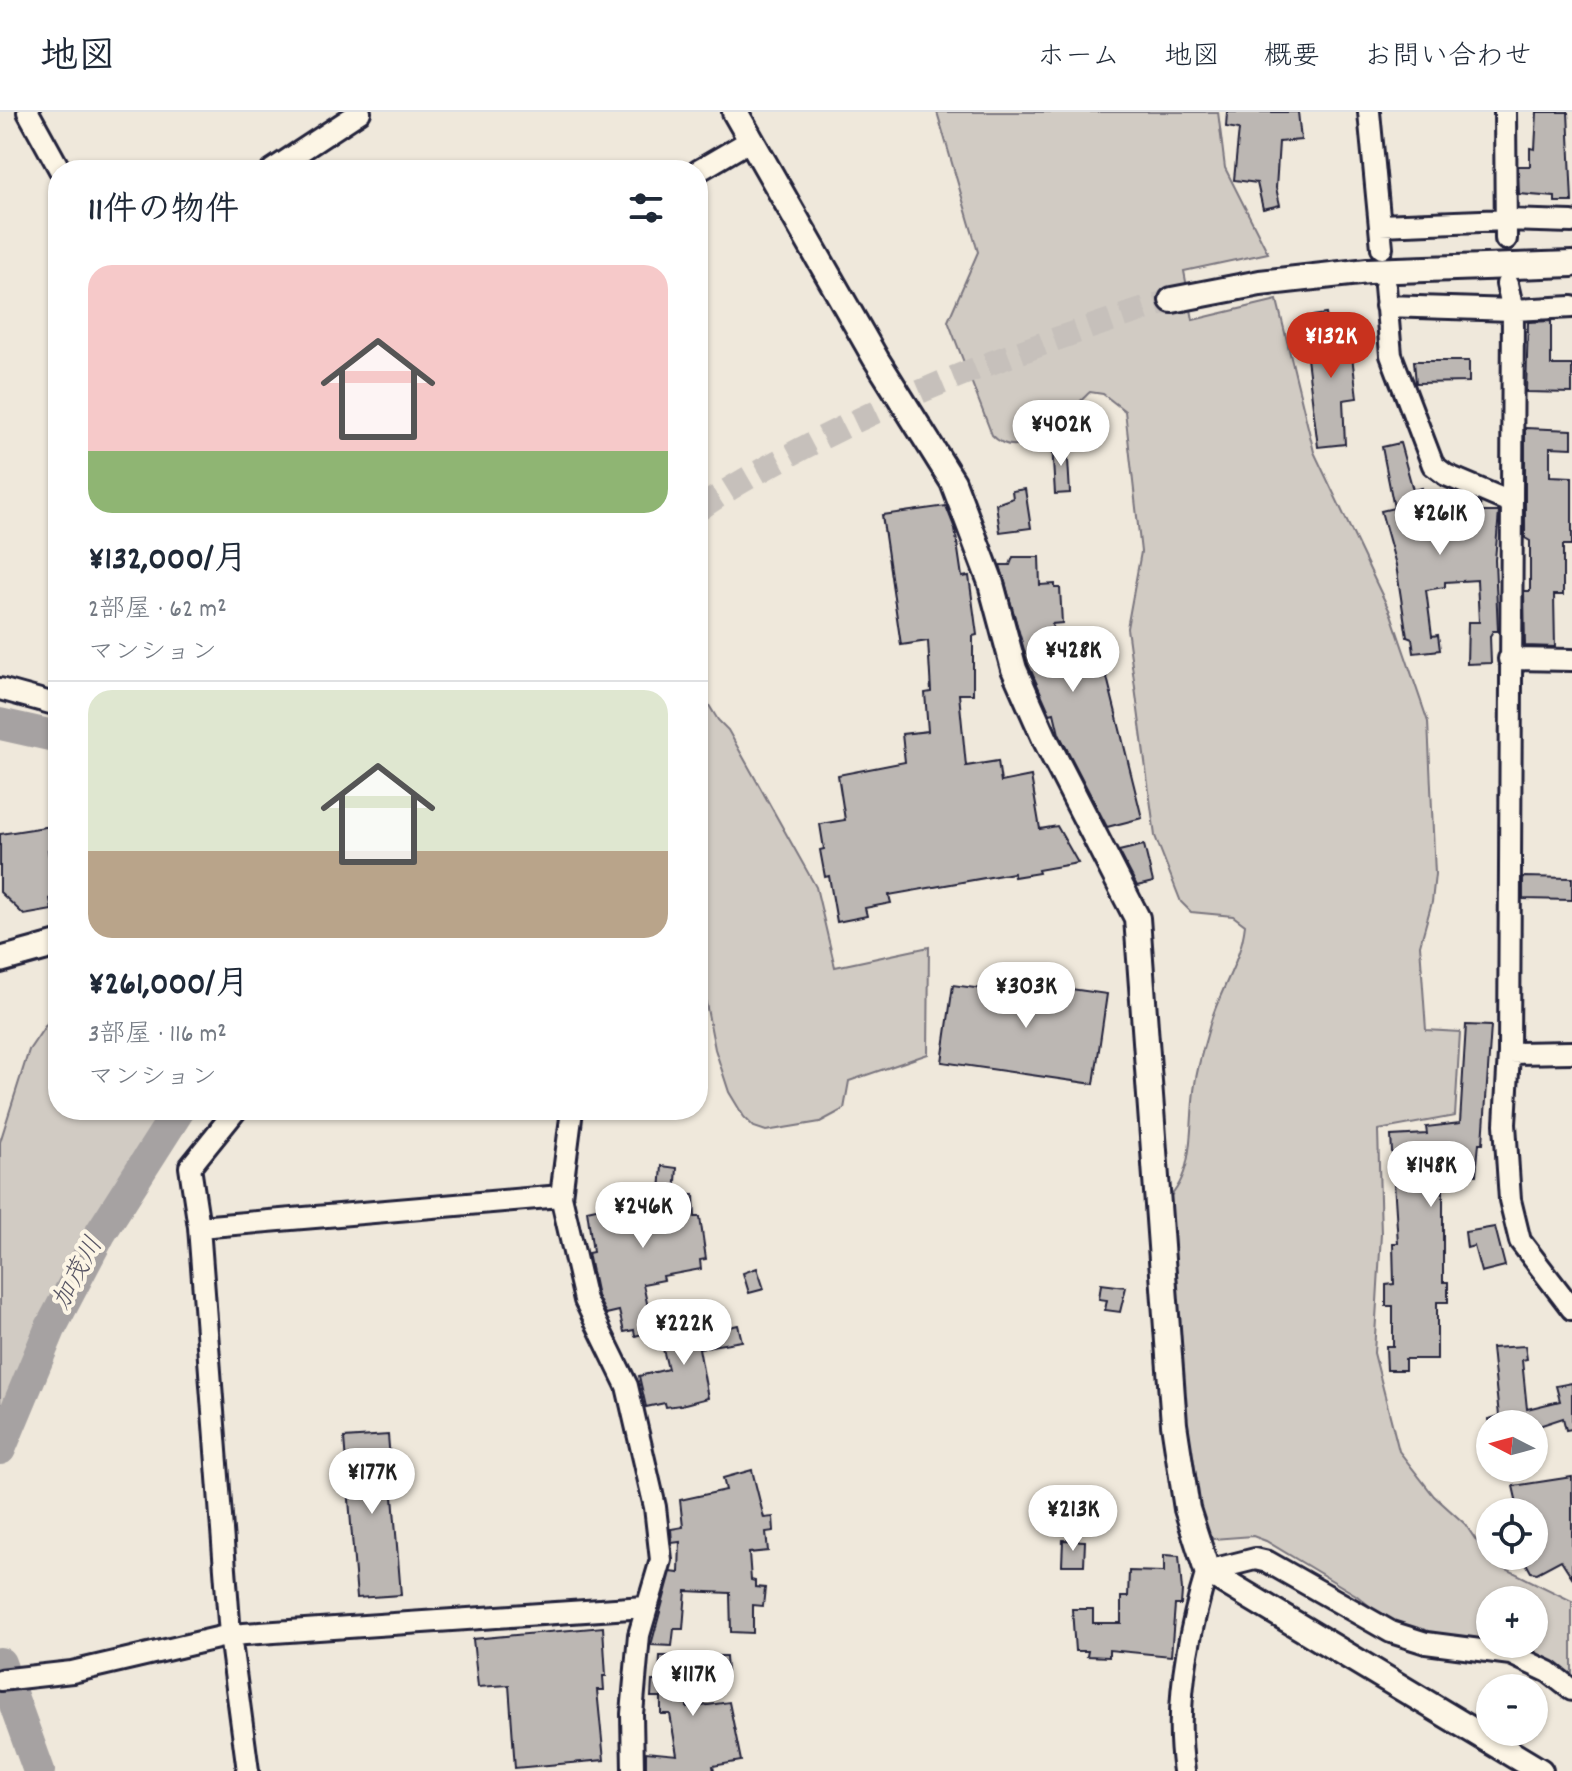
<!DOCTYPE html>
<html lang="ja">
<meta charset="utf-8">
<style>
:root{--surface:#fff;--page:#f6f6f7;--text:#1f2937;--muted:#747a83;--line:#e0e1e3;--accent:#c8321e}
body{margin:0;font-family:Dekko,"Klee One",sans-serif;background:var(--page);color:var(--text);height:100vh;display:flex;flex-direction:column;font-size:30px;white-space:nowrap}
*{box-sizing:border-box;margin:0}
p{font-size:26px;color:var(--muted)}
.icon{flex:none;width:44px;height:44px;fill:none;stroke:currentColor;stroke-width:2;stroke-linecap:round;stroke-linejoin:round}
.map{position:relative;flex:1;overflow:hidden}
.sheet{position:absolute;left:48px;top:48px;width:660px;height:960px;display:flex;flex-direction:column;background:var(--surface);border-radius:32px;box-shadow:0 2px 6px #0004}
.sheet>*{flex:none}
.needle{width:52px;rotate:276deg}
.buttons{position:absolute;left:1476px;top:1298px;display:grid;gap:16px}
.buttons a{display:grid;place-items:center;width:72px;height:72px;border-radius:50%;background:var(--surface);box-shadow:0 2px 6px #0004;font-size:40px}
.price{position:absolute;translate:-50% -68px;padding:0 18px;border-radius:28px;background:#fff;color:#222;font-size:26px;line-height:52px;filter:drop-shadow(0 2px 4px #0008)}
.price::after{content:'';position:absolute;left:50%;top:48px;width:24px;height:18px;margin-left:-12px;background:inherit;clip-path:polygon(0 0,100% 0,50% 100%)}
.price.active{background:var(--accent);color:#fff}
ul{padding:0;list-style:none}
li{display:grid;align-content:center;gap:16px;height:424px;padding:0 40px}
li+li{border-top:2px solid var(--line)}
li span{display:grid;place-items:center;height:248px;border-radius:24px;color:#555}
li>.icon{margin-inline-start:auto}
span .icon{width:144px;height:144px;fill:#fffc;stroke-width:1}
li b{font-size:34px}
h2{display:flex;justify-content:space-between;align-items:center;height:96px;padding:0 40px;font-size:34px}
header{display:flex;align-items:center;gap:48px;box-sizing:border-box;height:112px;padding:0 40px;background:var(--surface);border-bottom:2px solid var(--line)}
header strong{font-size:38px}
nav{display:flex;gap:44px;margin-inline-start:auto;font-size:28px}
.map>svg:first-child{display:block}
</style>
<header>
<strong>地図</strong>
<nav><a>ホーム</a><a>地図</a><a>概要</a><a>お問い合わせ</a></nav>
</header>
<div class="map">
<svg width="1572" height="1659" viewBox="0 0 1572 1659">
<rect width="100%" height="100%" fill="#efe8db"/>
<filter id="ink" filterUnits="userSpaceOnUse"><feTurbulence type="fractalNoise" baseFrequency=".0125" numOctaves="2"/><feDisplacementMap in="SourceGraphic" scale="16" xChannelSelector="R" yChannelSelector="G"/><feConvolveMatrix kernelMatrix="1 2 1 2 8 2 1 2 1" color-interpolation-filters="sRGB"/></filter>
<g filter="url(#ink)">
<path fill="#d1cbc3" stroke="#7a767f" stroke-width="2" d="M 937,0 L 1218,0 L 1225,56 L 1268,141 L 1184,159 L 1193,208 L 1277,188 L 1314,340 L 1391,502 L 1428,610 L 1435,762 L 1432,790 L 1420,833 L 1426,918 L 1460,920 L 1455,1004 L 1378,1018 L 1381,1122 L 1374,1241 L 1399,1339 L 1434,1384 L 1465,1412 L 1490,1449 L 1572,1489 L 1572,1567 L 1525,1532 L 1534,1532 L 1534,1488 L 1490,1488 L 1490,1528 L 1415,1520 L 1389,1510 L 1356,1483 L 1266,1429 L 1253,1424 L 1213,1427 L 1204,1415 L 1189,1375 L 1153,1206 L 1161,1093 C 1198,1066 1188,1012 1195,972 C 1198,952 1205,931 1210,912 C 1220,877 1241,850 1245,813 L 1233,804 L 1191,800 L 1181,790 L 1155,724 L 1127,516 L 1141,440 L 1125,299 L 1103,282 L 1090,280 C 1067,301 1023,356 992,323 L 948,209 L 978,140 Z
M 698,575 L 718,608 L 728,618 L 816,775 L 835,855 L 929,835 L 928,942 L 849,969 L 844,997 L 820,1010 L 766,1019 L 754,1015 L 744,1005 L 729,980 L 715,937 L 698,851 Z
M 58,895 L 58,998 L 189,998 L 98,1107 L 0,1313 L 0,1030 L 29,938 Z"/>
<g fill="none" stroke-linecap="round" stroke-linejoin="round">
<path stroke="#a6a2a2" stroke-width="32" d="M 0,612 L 58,625
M 0,1337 L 50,1217 L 100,1122 L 179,998
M 0,1551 L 39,1659"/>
</g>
<path fill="#bcb7b3" stroke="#22223b" stroke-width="2" d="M 1227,0 L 1298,0 L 1301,28 L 1279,30 L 1276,76 L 1280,93 L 1263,97 L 1257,71 L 1234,68 L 1239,17 L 1226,15 Z
M 1537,0 L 1568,0 L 1572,90 L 1555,90 L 1555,85 L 1519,82 L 1518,54 L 1530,54 L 1530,36 L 1535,37 Z
M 1326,202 L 1328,213 L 1348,210 L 1357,286 L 1343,288 L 1345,332 L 1318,335 L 1307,246 L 1318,244 L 1312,204 Z
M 1551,209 L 1551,253 L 1572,253 L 1572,281 L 1526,280 L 1528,210 Z
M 1414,249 L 1469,249 L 1469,270 L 1416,271 Z
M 1525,316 L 1572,318 L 1572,336 L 1550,335 L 1550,364 L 1572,365 L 1572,433 L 1563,433 L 1563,483 L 1554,483 L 1555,535 L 1525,534 L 1524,479 L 1530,479 L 1530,429 L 1525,426 Z
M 1067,331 L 1070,381 L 1055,382 L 1052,332 Z
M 1400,331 L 1413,378 L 1422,376 L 1426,394 L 1468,389 L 1480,392 L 1482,400 L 1499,400 L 1495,448 L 1498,519 L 1493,519 L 1490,524 L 1491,551 L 1467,552 L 1468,510 L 1479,510 L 1477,468 L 1445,470 L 1445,475 L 1426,478 L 1432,524 L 1438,523 L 1440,538 L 1414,541 L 1412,527 L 1407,525 L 1396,453 L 1381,399 L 1394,396 L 1382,335 Z
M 1025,377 L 1031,416 L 1000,420 L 996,392 L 1013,386 L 1012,379 Z
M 946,394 L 955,417 L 962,465 L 969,464 L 977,523 L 973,524 L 973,582 L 959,582 L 966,654 L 998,649 L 1001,670 L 1031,664 L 1040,717 L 1057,714 L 1078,751 L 1038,758 L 1039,761 L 1014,765 L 1013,761 L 889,783 L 891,791 L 865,796 L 867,804 L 837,810 L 829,764 L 825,765 L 820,738 L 824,737 L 820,712 L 845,708 L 838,663 L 905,650 L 902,622 L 928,619 L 925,581 L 931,580 L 928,529 L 901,533 L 882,403 Z
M 1013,445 L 1039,445 L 1040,473 L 1055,472 L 1055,476 L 1060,476 L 1062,511 L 1052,512 L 1058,542 L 1099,533 L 1142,706 L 1107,715 L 1059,622 L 1054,601 L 1050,602 L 1028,552 L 1000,453 L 1010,453 Z
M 58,713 L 58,737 L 48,738 L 55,785 L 50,786 L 52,798 L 24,803 L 0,780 L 0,722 Z
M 1144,733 L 1153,770 L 1137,774 L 1119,739 Z
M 1523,765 L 1572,766 L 1572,788 L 1523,787 Z
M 992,866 L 1107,882 L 1094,972 L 942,950 L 953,873 L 990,878 Z
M 1466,913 L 1491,914 L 1483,1031 L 1479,1031 L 1476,1063 L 1453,1062 L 1452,1055 L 1443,1056 L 1443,1170 L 1448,1170 L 1448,1190 L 1437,1190 L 1437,1247 L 1405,1247 L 1405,1258 L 1387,1258 L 1386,1234 L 1393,1234 L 1393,1194 L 1386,1194 L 1386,1173 L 1394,1172 L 1393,1131 L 1398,1131 L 1391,1024 L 1427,1022 L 1426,1015 L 1460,1011 Z
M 662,1054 L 677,1056 L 675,1083 L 694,1083 L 695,1105 L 700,1105 L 706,1147 L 700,1148 L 701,1157 L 663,1164 L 664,1168 L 643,1172 L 653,1219 L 635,1224 L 634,1218 L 624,1220 L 619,1199 L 606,1202 L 597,1184 L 588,1141 L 593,1140 L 587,1098 L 614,1092 L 659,1092 Z
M 1495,1115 L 1505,1154 L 1481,1160 L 1474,1134 L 1467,1136 L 1465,1120 Z
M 757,1156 L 764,1177 L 749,1181 L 743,1161 Z
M 1101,1172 L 1126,1175 L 1120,1200 L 1105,1198 L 1107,1188 L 1099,1187 Z
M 738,1213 L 742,1229 L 699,1236 L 708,1286 L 681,1293 L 666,1295 L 665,1291 L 646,1295 L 639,1264 L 668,1257 L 660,1225 L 698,1216 L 700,1222 Z
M 1525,1234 L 1527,1247 L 1522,1248 L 1527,1297 L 1560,1289 L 1556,1274 L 1572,1271 L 1572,1317 L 1566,1318 L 1563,1306 L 1539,1314 L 1489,1312 L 1489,1307 L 1499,1304 L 1492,1236 Z
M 388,1323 L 401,1483 L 357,1486 L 344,1326 Z
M 752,1358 L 764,1406 L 773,1405 L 774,1419 L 766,1420 L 768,1439 L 749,1441 L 751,1468 L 755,1469 L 755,1475 L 765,1476 L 763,1494 L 753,1493 L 753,1521 L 731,1520 L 730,1481 L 686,1479 L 683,1517 L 674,1517 L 672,1534 L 651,1533 L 671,1460 L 679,1461 L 680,1430 L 672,1431 L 671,1417 L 683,1415 L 680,1388 L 726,1378 L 723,1366 Z
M 1572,1365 L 1572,1465 L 1561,1448 L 1537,1461 L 1531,1460 L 1522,1444 L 1534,1444 L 1534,1400 L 1519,1400 L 1513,1374 Z
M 1063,1428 L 1085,1429 L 1084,1453 L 1062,1453 Z
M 1164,1443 L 1179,1444 L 1182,1479 L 1181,1493 L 1175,1493 L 1171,1544 L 1109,1538 L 1109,1545 L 1087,1544 L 1088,1539 L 1075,1539 L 1072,1497 L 1093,1497 L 1093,1511 L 1121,1511 L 1121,1485 L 1128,1485 L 1129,1459 L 1164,1460 Z
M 603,1515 L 606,1564 L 603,1564 L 604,1578 L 597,1578 L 604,1648 L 515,1656 L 509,1573 L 478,1575 L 473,1527 Z
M 660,1544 L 726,1544 L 727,1560 L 688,1566 L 687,1596 L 729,1590 L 741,1649 L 713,1654 L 714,1659 L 646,1659 L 646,1640 L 677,1643 L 670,1602 L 661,1602 L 661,1585 L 651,1585 L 652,1569 L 659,1569 Z"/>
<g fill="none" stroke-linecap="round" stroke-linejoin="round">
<path stroke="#c6c0bb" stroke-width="24" stroke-dasharray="24 12" stroke-linecap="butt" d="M 698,398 C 731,374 767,355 803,336 C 922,272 1043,230 1172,188"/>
<defs>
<path id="minor" d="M 28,0 L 60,58
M 1369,0 L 1382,136
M 1505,0 L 1506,127
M 272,58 L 360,0
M 698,59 L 751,28
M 1380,113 L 1506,108 L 1572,110
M 1507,172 L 1513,198 L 1509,941 L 1505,1012 L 1510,1088 L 1520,1129 L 1572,1197
M 1385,174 L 1391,243 L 1433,353 L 1446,363 L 1510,390
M 1386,194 L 1513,198 L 1572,195
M 1509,547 L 1572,548
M 0,577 L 58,593
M 1509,941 L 1572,940
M 236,998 L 190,1055 L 199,1115 L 230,1523 L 248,1659
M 572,998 L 561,1084 L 585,1188 L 627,1274 L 655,1395 L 661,1448 L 639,1523 L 632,1602 L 633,1659
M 199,1115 L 561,1084
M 0,1568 L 72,1560 L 230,1523 L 645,1495
M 1184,1659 C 1174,1594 1188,1522 1207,1459 L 1255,1447 L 1268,1450 L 1391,1520 L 1426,1531 L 1511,1542 L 1549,1560 L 1572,1578"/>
<path id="tertiary" d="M 735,0 L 876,247 L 953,370 L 990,468 L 1014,557 L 1045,627 L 1137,806 L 1174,1312 L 1187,1397 L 1207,1459 L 1540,1659
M 1172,188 L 1260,171 L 1368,159 L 1572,152
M 0,848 L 58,832"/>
</defs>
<use href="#minor" stroke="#22223b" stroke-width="26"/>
<use href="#tertiary" stroke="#22223b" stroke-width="30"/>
<use href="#minor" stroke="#fcf5e5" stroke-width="20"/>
<use href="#tertiary" stroke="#fcf5e5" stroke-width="24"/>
</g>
</g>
<g text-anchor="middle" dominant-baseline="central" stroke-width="8" stroke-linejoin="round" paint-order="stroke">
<g font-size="26" font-style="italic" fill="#575564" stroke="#fcf5e5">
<text transform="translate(79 1162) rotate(-62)">加茂川</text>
</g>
</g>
</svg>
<div class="buttons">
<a><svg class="needle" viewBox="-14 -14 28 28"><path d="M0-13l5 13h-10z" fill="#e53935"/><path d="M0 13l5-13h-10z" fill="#747a83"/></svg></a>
<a><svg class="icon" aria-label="locate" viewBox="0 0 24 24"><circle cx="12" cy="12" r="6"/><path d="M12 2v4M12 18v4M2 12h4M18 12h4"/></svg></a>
<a>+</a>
<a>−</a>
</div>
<b class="price active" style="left:1331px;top:268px">¥132K</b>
<b class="price" style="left:1061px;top:356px">¥402K</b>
<b class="price" style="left:1440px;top:445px">¥261K</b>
<b class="price" style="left:1073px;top:582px">¥428K</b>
<b class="price" style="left:1026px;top:918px">¥303K</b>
<b class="price" style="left:1431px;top:1097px">¥148K</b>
<b class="price" style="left:643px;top:1138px">¥246K</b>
<b class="price" style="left:684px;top:1255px">¥222K</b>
<b class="price" style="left:372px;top:1404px">¥177K</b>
<b class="price" style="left:1073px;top:1441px">¥213K</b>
<b class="price" style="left:693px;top:1606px">¥117K</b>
<section class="sheet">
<h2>11件の物件<svg class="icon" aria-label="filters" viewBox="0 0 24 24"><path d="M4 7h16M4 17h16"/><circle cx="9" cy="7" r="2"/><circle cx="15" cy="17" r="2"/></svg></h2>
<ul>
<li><span style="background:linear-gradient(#f6c9c9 75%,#8fb573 0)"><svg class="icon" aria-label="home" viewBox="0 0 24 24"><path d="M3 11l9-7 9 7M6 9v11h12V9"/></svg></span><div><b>¥132,000/月</b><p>2部屋 · 62 m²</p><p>マンション</p></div></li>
<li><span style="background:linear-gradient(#dfe7d0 65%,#b9a48a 0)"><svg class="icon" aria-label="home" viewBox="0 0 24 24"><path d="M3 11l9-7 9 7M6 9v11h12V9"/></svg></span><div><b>¥261,000/月</b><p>3部屋 · 116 m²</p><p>マンション</p></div></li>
</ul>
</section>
</div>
